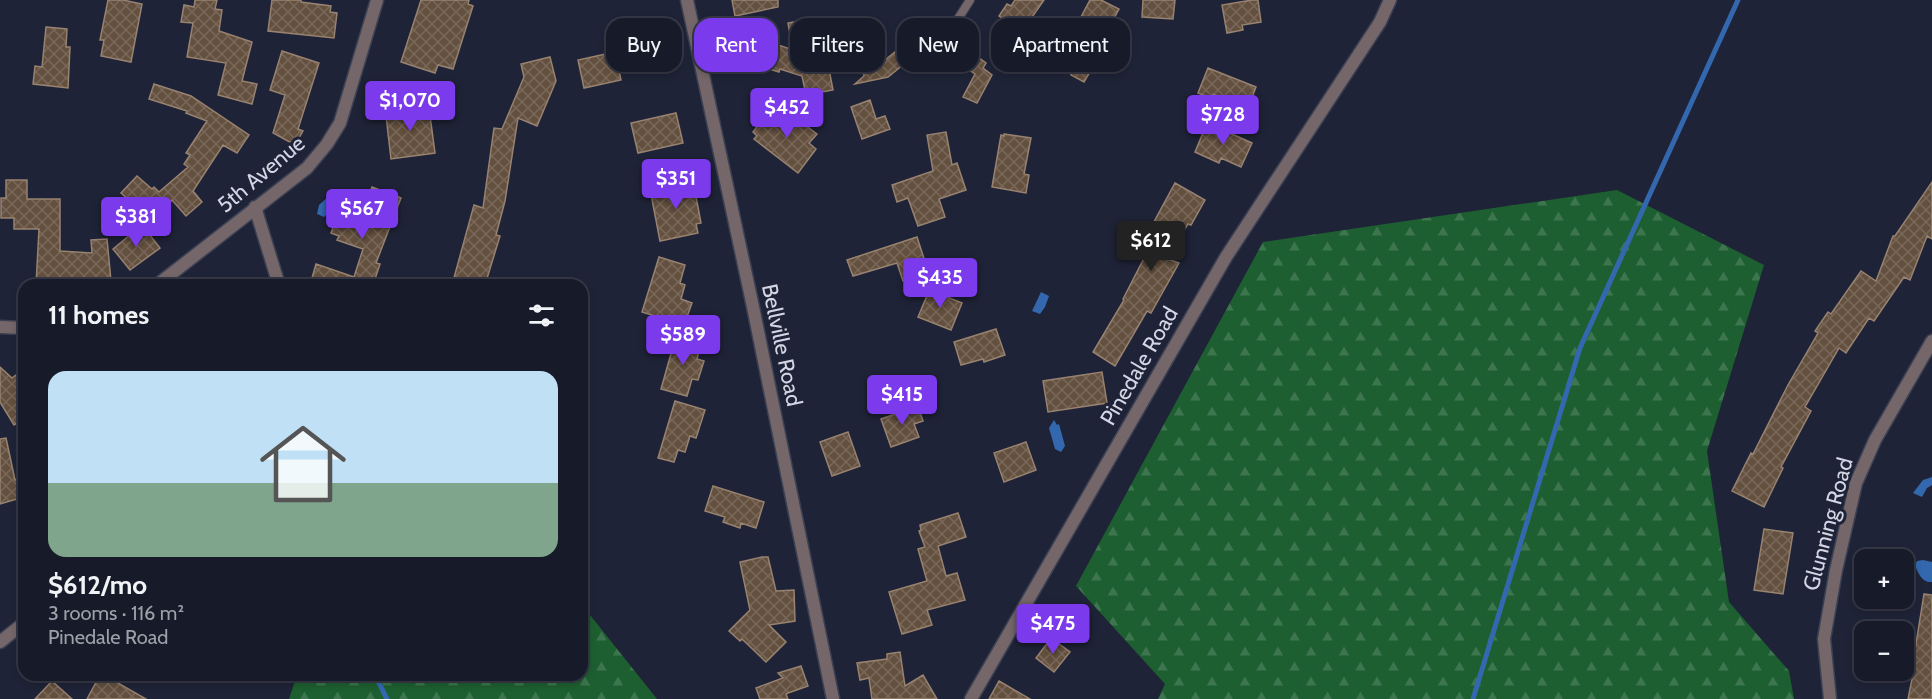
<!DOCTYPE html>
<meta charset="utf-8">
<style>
:root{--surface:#171a29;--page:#242735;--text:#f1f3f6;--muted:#9ea1a8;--line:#363846;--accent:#7c3aed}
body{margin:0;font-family:Cabin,sans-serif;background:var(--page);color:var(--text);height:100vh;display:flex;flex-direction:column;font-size:22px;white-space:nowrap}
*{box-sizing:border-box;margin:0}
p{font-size:20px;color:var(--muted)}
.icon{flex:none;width:33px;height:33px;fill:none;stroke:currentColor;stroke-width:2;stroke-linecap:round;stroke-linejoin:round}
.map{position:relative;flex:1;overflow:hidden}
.panel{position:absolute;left:18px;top:279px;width:570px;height:402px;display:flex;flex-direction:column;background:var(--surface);border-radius:18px;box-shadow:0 3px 9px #0003,0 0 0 2px var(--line)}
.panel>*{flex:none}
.banner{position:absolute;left:606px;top:18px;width:570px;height:54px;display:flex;gap:12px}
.fabs{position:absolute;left:1854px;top:549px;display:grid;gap:12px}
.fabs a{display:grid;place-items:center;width:60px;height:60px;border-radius:12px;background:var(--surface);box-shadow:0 3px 9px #0003,0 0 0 2px var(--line);font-size:30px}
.price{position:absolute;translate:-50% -51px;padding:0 14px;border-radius:6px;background:var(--accent);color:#fff;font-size:20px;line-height:39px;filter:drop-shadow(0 2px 3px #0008)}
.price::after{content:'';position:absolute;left:50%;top:36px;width:18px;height:14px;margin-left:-9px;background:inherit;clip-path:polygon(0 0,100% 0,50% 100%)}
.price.on{background:#222;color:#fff}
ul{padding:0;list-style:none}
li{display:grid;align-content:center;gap:12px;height:318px;padding:0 30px}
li+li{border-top:2px solid var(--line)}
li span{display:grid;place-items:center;height:186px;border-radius:18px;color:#555}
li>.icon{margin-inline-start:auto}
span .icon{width:108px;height:108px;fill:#fffc;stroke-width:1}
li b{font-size:26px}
h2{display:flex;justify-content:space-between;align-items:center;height:72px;padding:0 30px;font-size:26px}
.chip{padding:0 21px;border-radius:18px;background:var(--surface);box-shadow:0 3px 9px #0003,0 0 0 2px var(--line);font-size:21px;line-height:54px}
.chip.on{background:var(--accent);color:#fff}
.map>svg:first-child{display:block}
</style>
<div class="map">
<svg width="1932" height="699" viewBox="0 0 1932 699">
<defs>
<pattern id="forest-firs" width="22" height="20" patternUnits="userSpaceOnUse" patternTransform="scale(1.5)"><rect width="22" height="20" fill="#1d5f30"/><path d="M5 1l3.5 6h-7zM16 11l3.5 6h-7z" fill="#3d754e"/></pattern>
<pattern id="building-cross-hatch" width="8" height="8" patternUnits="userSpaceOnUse" patternTransform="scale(1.5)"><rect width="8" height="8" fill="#64503e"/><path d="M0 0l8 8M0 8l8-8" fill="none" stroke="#79685a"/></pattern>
</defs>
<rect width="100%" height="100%" fill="#1f2337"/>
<path fill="url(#forest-firs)" d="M 1617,190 L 1764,265 L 1707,451 L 1729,602 L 1789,671 L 1794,699 L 1158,699 L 1165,684 L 1076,586 L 1263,242 Z
M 582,605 L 657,699 L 289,699 L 297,675 L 582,675 Z"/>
<path fill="#3368af" d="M 332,193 L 340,199 L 337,205 L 324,217 L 317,214 L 319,205 Z
M 1041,292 L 1049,296 L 1045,307 L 1040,314 L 1032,311 Z
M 1054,420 L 1057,425 L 1059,424 L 1065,446 L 1061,452 L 1055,449 L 1049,428 Z
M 1932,477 L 1932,485 L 1927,488 L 1922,497 L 1913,493 L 1923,480 Z
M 1923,560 L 1932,562 L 1932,582 C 1922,583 1918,573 1915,565 L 1917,561 Z"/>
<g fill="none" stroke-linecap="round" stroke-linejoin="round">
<path stroke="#3368af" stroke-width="5" d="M 375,675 L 387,699
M 1473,699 L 1580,348 L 1738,0"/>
</g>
<path fill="url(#building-cross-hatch)" stroke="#988270" stroke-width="1.5" d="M 108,0 L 123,0 L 142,4 L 131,62 L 101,56 L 104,40 L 100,40 Z
M 195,0 L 217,0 L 215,9 L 222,10 L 219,31 L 252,42 L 242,81 L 257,84 L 252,104 L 218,95 L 226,63 L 187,57 L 193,23 L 181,22 L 184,5 L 194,7 Z
M 272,0 L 301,0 L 301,2 L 331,6 L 330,12 L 337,13 L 334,38 L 268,31 Z
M 421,0 L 469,0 L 468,4 L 473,6 L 453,69 L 438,65 L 435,73 L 401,62 Z
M 732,0 L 778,0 L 778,7 L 735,16 Z
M 1015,0 L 1044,0 L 1016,40 L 997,26 L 1002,18 L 999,16 L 1007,4 L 1011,6 Z
M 1090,0 L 1101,0 L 1119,9 L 1099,46 L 1073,32 Z
M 1143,0 L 1175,0 L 1173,19 L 1142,17 Z
M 1252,0 L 1258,0 L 1261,22 L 1242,25 L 1243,30 L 1227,33 L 1222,5 Z
M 819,17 L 833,90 L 806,95 L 802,76 L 780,69 L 779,72 L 741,60 L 749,35 L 793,50 L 788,23 Z
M 46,27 L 67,29 L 66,47 L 70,47 L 68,88 L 33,84 L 35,66 L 42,67 Z
M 912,38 L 921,50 L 888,77 L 855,84 L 864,76 L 863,68 L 870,66 L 868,50 L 882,47 L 885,60 Z
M 967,49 L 986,63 L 983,68 L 992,75 L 977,103 L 963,97 L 975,74 L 957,62 Z
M 282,51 L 319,63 L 298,129 L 303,131 L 295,145 L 273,133 L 285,95 L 270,90 Z
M 615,52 L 621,80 L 584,88 L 578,60 Z
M 1083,52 L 1097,60 L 1084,82 L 1071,75 Z
M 550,57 L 556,81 L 537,126 L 518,118 L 505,201 L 496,235 L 500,236 L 485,285 L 452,285 L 474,205 L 483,208 L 494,128 L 502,129 L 524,77 L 521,64 Z
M 1208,68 L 1256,87 L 1248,108 L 1213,94 L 1211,98 L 1198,93 Z
M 154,84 L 191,96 L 249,135 L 237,153 L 223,145 L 193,191 L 202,202 L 186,216 L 172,200 L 152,221 L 121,193 L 137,176 L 152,189 L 154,187 L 159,192 L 188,167 L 184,164 L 190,155 L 186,153 L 207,121 L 186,113 L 187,111 L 149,99 Z
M 870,100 L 876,119 L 885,116 L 890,129 L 862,139 L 851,107 Z
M 416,106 L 429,108 L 435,153 L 391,159 L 386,116 L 389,111 Z
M 780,106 L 817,134 L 809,143 L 816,149 L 798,173 L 754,139 L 757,136 L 753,132 L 763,119 L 768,122 Z
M 676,113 L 683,143 L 638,153 L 631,123 Z
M 1207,123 L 1252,143 L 1241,167 L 1221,158 L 1219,163 L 1195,152 Z
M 946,132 L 952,165 L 957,163 L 966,190 L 939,199 L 945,217 L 918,226 L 908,198 L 897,202 L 892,185 L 933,171 L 927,135 Z
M 1004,134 L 1031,138 L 1024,174 L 1029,175 L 1026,193 L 992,187 L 1001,135 L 1004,136 Z
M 6,180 L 27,180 L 27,199 L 60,199 L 60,251 L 92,253 L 91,240 L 107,239 L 111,281 L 75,285 L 36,285 L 39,229 L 14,229 L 14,218 L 1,218 L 1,198 L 6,198 Z
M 693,181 L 701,223 L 696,224 L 698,233 L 660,241 L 650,189 Z
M 1932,182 L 1932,239 L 1927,236 L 1910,280 L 1904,277 L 1874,321 L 1869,318 L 1846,353 L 1839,348 L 1805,407 L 1811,411 L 1781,467 L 1783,468 L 1764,507 L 1732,491 L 1751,453 L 1753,454 L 1788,385 L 1818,333 L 1815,331 L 1828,312 L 1831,314 L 1861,271 L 1876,281 L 1893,236 L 1895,236 Z
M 1175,183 L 1205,200 L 1191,225 L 1188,224 L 1168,259 L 1179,263 L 1151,313 L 1147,311 L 1115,366 L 1093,352 L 1124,300 L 1123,299 L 1156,235 L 1149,231 Z
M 372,187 L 401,198 L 376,263 L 380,264 L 373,285 L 310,285 L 316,264 L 354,277 L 363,249 L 337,240 L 339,236 L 331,233 L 338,213 L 356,220 L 362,205 L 365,206 Z
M 142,225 L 160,248 L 130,270 L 113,249 Z
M 917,237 L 931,280 L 909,287 L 907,279 L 903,281 L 897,263 L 853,276 L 847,260 Z
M 659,257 L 685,265 L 680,283 L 685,285 L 681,299 L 692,303 L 684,325 L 642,312 Z
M 931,286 L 948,293 L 947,297 L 962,303 L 951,330 L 918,317 Z
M 996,329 L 1005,355 L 984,362 L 983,359 L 961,365 L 954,342 Z
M 676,336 L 701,343 L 697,359 L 704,361 L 698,380 L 692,379 L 687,396 L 661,389 Z
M 0,367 L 12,378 L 24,369 L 24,419 L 14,425 L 0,402 Z
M 1102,372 L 1107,403 L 1048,412 L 1043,381 Z
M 675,401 L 705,410 L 696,438 L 690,436 L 685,452 L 678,450 L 674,462 L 658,458 Z
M 918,406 L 923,421 L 914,424 L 919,437 L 891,447 L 881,419 Z
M 848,432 L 860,466 L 832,476 L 820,442 Z
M 6,438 L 15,480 L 24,478 L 24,497 L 0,504 L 0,439 Z
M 1026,442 L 1036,470 L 1004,482 L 994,453 Z
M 713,486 L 764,502 L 756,528 L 741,523 L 740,528 L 723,522 L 725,517 L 705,511 Z
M 958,513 L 966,537 L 938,546 L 946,576 L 957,573 L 965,600 L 927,610 L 932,625 L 902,634 L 889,592 L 927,581 L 918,549 L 925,547 L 919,531 L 921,530 L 920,525 Z
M 1764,529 L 1793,533 L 1783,594 L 1754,590 Z
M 762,557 L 768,557 L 776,591 L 794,590 L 795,621 L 769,625 L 786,642 L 766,662 L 742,639 L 740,641 L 729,631 L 750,610 L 740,562 Z
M 1924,594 L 1932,595 L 1932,699 L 1908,699 L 1914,669 L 1904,667 L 1904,655 L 1905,648 L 1915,650 Z
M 1051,638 L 1070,652 L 1054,672 L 1036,658 Z
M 900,652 L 905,686 L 923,675 L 937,699 L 872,699 L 869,678 L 860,680 L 857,663 L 887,659 L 887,654 Z
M 801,666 L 808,686 L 788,693 L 786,694 L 788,699 L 760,699 L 756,688 L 783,678 L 778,673 Z
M 100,675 L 104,675 L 146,699 L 87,699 Z
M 52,681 L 72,699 L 35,699 Z
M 999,681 L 1030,699 L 989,699 Z"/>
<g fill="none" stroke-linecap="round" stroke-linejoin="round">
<defs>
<path id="service" d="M 932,68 L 935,55 L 970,0"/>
<path id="minor" d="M 687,0 L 753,307 L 833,699
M 255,207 L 279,285
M 157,285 L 307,168 L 327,144 L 340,123 L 377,0
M 0,327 L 24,328
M 0,642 L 24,623
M 971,699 L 1226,257 L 1380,22 L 1390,0
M 1830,699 L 1824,639 L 1836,570 L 1856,483 L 1875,440 L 1932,341"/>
</defs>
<use href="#service" stroke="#3c4053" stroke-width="10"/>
<use href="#minor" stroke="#3c4053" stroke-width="15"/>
<use href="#service" stroke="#746669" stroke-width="8"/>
<use href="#minor" stroke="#746669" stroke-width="12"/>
</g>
<g text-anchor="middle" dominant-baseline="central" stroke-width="6" stroke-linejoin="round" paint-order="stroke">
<g font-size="22" fill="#d3d6e4" stroke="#1f2337">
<text transform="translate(261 174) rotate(-40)">5th Avenue</text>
<text transform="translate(782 345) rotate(78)">Bellville Road</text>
<text transform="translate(1139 366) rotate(-60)">Pinedale Road</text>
<text transform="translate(1828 524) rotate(-75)">Glunning Road</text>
</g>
</g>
</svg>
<div class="fabs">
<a>+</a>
<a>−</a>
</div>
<b class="price" style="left:410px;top:132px">$1,070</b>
<b class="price" style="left:787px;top:139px">$452</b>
<b class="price" style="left:1223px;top:146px">$728</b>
<b class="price" style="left:676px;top:210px">$351</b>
<b class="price" style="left:362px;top:240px">$567</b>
<b class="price" style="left:136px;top:248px">$381</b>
<b class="price on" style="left:1151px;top:272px">$612</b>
<b class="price" style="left:940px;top:309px">$435</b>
<b class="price" style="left:683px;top:366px">$589</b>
<b class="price" style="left:902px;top:426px">$415</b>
<b class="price" style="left:1053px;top:655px">$475</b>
<div class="banner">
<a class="chip">Buy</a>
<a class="chip on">Rent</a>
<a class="chip">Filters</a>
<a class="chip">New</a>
<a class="chip">Apartment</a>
</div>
<section class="panel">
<h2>11 homes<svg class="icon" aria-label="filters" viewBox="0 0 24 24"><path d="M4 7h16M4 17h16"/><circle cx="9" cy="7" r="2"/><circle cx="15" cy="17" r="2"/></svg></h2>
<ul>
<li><span style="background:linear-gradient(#bfe0f5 60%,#7fa58c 0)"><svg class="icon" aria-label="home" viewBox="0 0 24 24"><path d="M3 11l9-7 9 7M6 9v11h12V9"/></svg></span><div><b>$612/mo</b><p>3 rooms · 116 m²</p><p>Pinedale Road</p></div></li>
</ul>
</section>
</div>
